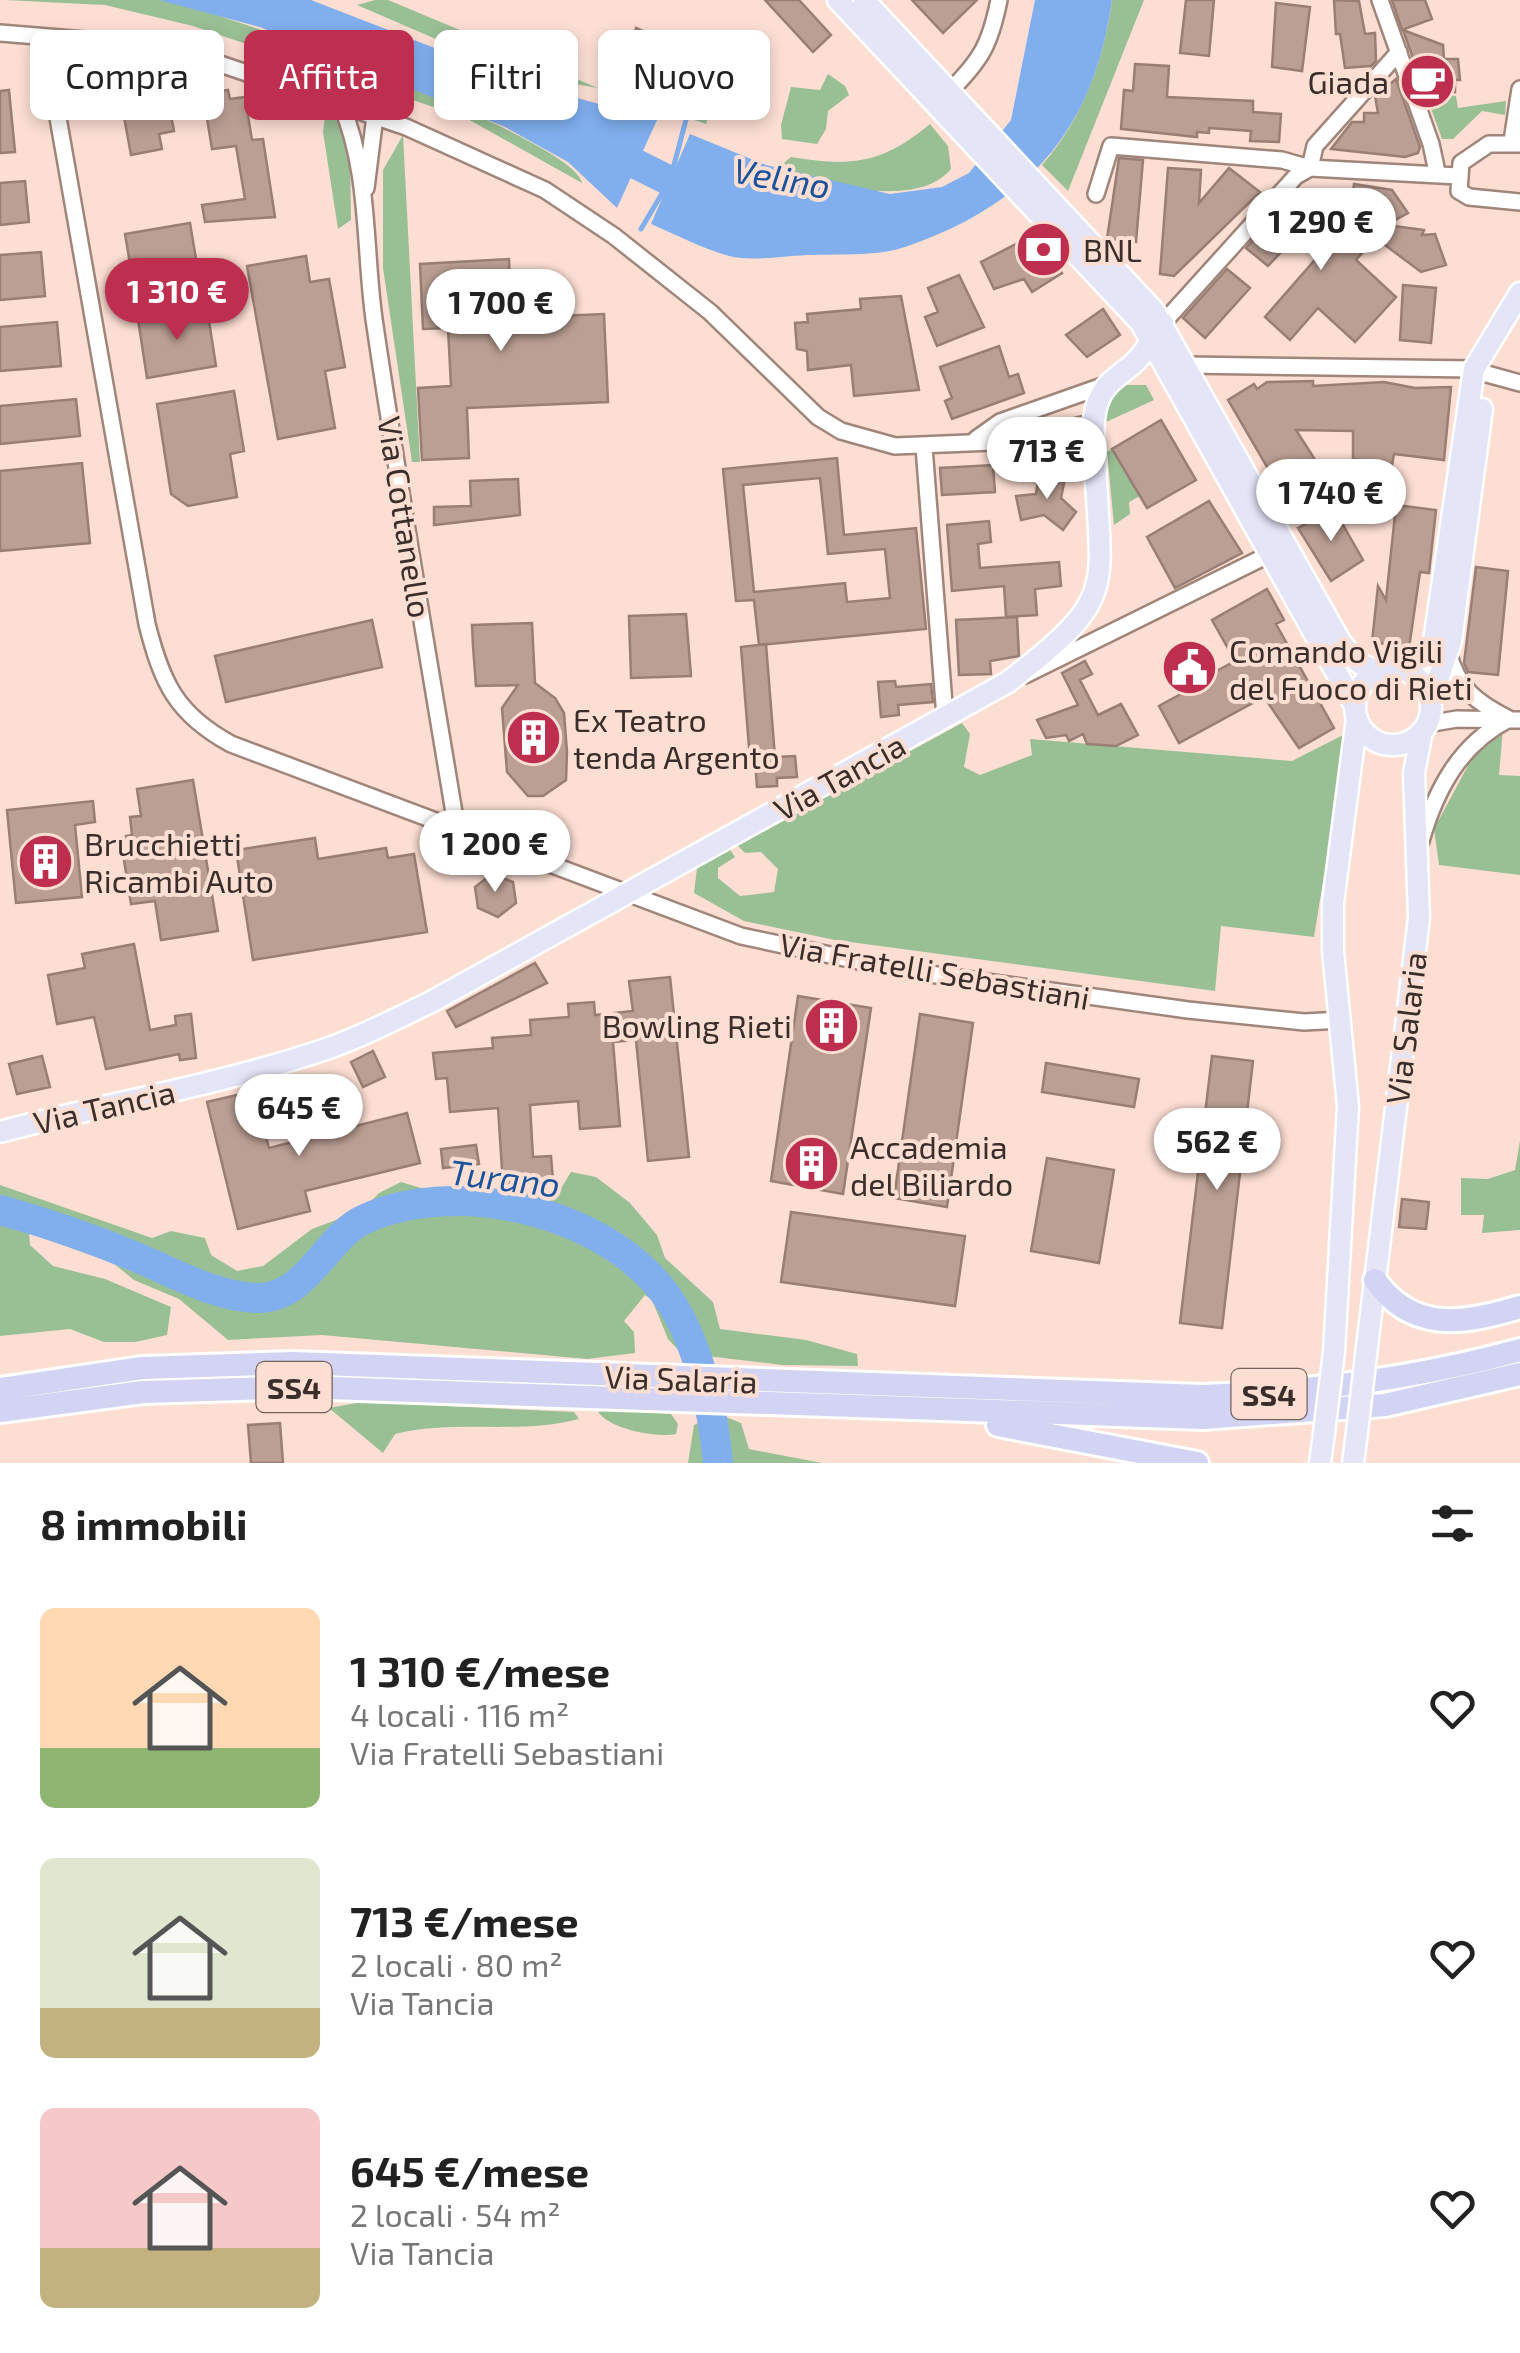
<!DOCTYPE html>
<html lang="it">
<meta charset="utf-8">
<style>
:root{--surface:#fff;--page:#f6f6f6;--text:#222;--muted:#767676;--accent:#be2e4f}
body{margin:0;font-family:"Exo 2",sans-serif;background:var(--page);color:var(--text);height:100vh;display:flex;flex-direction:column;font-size:38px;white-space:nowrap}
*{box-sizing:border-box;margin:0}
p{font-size:32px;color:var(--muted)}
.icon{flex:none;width:55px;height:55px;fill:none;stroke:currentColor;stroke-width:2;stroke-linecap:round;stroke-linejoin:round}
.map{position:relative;height:1463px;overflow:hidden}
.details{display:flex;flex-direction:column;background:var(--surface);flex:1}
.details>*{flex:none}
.hud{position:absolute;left:30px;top:30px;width:1000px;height:90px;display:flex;gap:20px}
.price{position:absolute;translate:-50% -85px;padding:0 22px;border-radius:35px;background:#fff;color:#222;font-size:32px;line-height:65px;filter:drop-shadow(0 2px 5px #0008)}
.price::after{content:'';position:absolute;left:50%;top:60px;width:30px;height:22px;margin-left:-15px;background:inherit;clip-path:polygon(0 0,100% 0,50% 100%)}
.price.on{background:var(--accent);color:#fff}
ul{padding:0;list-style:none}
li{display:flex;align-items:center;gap:30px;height:250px;padding:0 40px}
li span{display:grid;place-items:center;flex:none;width:280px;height:200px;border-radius:15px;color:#555}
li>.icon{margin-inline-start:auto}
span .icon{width:120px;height:120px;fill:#fffc;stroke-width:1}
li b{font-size:42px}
h2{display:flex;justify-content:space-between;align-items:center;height:120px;padding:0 40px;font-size:42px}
.chip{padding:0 35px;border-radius:15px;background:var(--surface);box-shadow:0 5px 15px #0003;font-size:35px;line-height:90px}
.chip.on{background:var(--accent);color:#fff}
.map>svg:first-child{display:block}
</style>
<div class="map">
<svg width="1520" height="1463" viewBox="0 0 1520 1463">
<rect width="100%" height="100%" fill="#fcded3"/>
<path fill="#99bf95" d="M 5,0 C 55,0 109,0 159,0 C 215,7 575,139 582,183 L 466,118 L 193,26 L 105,5 Z
M 375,0 L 388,0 L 598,88 L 517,74 L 357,5 Z
M 1112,0 L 1144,0 L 1068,191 L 1042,165 C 1082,120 1104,60 1112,0 Z
M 674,73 L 705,88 L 714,100 L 706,124 L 665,110 L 659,80 Z
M 828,74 L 845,86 L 849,95 L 828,111 L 826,129 L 817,144 L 782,139 L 781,125 L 791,87 L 820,90 Z
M 1425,92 L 1456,96 L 1458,108 L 1506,101 L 1505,115 L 1482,111 L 1453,139 L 1442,139 Z
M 333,106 L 350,153 L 351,220 L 338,229 L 323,132 L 325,116 Z
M 930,124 L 948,146 L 951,169 C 918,209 832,184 788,177 L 778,168 L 791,157 C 851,167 882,164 930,124 Z
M 403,135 L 420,462 L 412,462 L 383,268 L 383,170 Z
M 1125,385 L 1146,385 L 1154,400 L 1104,423 L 1113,394 Z
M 1112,449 L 1140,496 L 1129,502 L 1130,514 L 1114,525 L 1107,452 Z
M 962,723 L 970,734 L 964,767 L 980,775 L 1032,755 L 1030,739 L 1292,761 L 1347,733 L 1314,937 L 1221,926 L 1215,991 L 835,940 L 744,921 L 694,893 L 697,868 L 729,848 L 735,857 L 718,868 L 718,878 L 740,896 L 774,892 L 778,869 L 761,852 L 745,853 L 737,845 Z
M 1503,728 L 1499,775 L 1520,776 L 1520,875 L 1439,865 L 1434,829 L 1479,745 Z
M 1520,1141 L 1520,1230 L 1482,1233 L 1484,1215 L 1461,1215 L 1461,1178 L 1488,1179 L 1515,1170 Z
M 571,1172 L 596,1177 L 630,1203 L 657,1235 L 665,1258 L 713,1302 L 720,1329 L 806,1340 L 857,1354 L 858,1366 L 782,1365 L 681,1353 L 668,1339 L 652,1300 L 645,1295 L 624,1321 L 634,1332 L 635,1353 L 587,1359 L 322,1335 L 228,1340 L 179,1299 L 134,1280 L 113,1263 L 29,1233 L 30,1245 L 53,1266 L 105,1279 L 171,1307 L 167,1335 L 135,1342 L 104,1342 L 70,1329 L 0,1336 L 0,1185 L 152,1238 L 171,1231 L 205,1238 L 211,1255 L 237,1271 L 263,1266 L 312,1229 L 363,1210 L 379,1193 L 401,1182 L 428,1190 L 557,1195 Z
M 362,1402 L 574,1412 L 579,1419 C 519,1435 457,1419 395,1434 L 383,1453 L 329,1408 Z
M 617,1408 L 671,1414 L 678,1424 L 676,1434 C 655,1438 610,1429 598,1412 Z
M 718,1414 L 741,1423 L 749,1449 L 822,1463 L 688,1463 L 694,1425 Z"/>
<path fill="#81afee" d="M 159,0 L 311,0 L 530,85 L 657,120 L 617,208 L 568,162 L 505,127 L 260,27 Z
M 1035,0 L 1112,0 C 1094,130 1028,205 905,247 C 879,256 841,254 813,255 C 788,255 754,262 729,256 C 703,249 677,235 651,224 L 690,134 L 766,165 L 890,194 L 942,187 L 969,173 L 1011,120 Z"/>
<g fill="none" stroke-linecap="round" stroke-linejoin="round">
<path stroke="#81afee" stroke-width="5" d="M 641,229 L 670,180 L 687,116 L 685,108 L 672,104"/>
<path stroke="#81afee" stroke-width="30" d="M 600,146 L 706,199
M 0,1210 C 47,1223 91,1238 136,1257 C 175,1273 215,1297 258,1298 C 308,1298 326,1236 365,1219 C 460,1176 615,1213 672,1304 C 700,1349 713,1411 718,1463"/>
</g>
<path fill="#bb9f94" stroke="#997e74" stroke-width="2.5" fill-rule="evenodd" d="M 765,0 L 799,0 L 831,35 L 813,52 Z
M 912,0 L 977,0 L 943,33 Z
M 1186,0 L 1214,0 L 1209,56 L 1180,53 Z
M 1334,0 L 1359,1 L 1365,34 L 1375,33 L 1376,61 L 1371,66 L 1345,68 L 1340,34 L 1336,34 Z
M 1392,0 L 1425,0 L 1432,19 L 1402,30 Z
M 1276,3 L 1310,7 L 1302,71 L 1272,67 Z
M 636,28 L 670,43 L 659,68 L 629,56 Z
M 1403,30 L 1443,45 L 1444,59 L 1458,59 L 1460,80 L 1455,80 L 1455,92 L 1424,89 Z
M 1135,64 L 1169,66 L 1167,97 L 1253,101 L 1253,112 L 1281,114 L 1279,142 L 1250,141 L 1251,131 L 1209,128 L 1209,133 L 1197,132 L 1197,137 L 1121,129 L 1124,90 L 1133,91 Z
M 735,71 L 756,79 L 746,104 L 725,95 Z
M 150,78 L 152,92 L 166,89 L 174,131 L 159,134 L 162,149 L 131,155 L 118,84 Z
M 1396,79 L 1420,147 L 1418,153 L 1405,157 L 1331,149 L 1352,122 L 1364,122 L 1364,113 L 1378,113 L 1375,96 Z
M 9,90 L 15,152 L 0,153 L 0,91 Z
M 228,90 L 230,99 L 245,97 L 252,140 L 263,139 L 275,217 L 205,222 L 202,205 L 245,199 L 236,146 L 212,149 L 203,94 Z
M 1119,158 L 1143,160 L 1136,242 L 1107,239 Z
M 1168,168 L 1201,170 L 1199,203 L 1229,168 L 1260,192 L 1174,276 L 1160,274 Z
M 25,181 L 29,222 L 0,225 L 0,183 Z
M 1354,184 L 1392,190 L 1408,213 L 1386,225 L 1424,230 L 1422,235 L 1435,234 L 1446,265 L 1421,272 L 1377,239 L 1361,204 L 1352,204 Z
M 1298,191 L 1364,251 L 1356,260 L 1396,297 L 1355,342 L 1318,308 L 1290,340 L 1265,317 L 1319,255 L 1297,235 L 1268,266 L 1246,248 Z
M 190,223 L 200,283 L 135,293 L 125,234 Z
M 1037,233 L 1062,273 L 1032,292 L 1024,279 L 994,289 L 981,262 Z
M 41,252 L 45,296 L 0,300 L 0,255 Z
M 306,256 L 310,282 L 329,279 L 345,367 L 325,371 L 335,428 L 278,439 L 247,266 Z
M 509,259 L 511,318 L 604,314 L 608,402 L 467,408 L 469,458 L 422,460 L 418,388 L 451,386 L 448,328 L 423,329 L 420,264 Z
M 1227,269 L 1250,288 L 1205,338 L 1183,318 Z
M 959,275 L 984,327 L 937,346 L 925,317 L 938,312 L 928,288 Z
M 1403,285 L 1436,288 L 1431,343 L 1400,340 Z
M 901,296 L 919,390 L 854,396 L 851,365 L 808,370 L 807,351 L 797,349 L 795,323 L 808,322 L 807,314 L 861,309 L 860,299 Z
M 207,308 L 216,366 L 147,378 L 138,319 Z
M 1103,309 L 1120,335 L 1087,357 L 1066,335 Z
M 57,322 L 61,366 L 0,371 L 0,327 Z
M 999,346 L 1009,377 L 1018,374 L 1024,393 L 952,419 L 945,401 L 952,398 L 940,367 Z
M 1313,381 L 1313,386 L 1384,382 L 1415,388 L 1451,387 L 1444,460 L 1394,454 L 1392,465 L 1353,459 L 1353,431 L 1296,430 L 1319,466 L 1281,491 L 1228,400 L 1254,384 L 1257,389 L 1267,382 Z
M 234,391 L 244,451 L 230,454 L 237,497 L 188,506 L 171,494 L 157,404 Z
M 76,399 L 80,436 L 0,444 L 0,406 Z
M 1161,420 L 1196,480 L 1147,508 L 1112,449 Z
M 837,458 L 844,535 L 916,528 L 926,629 L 759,645 L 754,600 L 736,601 L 723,469 ZM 820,478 L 828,554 L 885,549 L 890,598 L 847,602 L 845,583 L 754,592 L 743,485 Z
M 82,463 L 90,543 L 0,551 L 0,471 Z
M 993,465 L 995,492 L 942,495 L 940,468 Z
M 1039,474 L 1065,478 L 1061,498 L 1076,512 L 1063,530 L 1044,515 L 1021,520 L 1016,496 L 1036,494 Z
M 518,479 L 520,515 L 434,525 L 434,507 L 471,506 L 470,481 Z
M 1209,501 L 1242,553 L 1175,588 L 1147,537 Z
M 1396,505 L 1436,510 L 1429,573 L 1420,572 L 1409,648 L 1372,642 L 1378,586 L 1386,600 Z
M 1334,509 L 1363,560 L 1331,581 L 1298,528 Z
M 989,521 L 991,542 L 978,544 L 980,568 L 1059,562 L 1061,586 L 1035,589 L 1037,615 L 1006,617 L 1004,586 L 952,591 L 947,525 Z
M 1476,567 L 1508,571 L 1498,675 L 1468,672 L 1464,663 Z
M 1267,589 L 1284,620 L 1276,624 L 1334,728 L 1299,748 L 1264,697 L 1179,743 L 1159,706 L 1188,690 L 1182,680 L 1205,667 L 1209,675 L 1235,661 L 1212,620 Z
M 686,614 L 691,676 L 631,678 L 629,616 Z
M 1017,617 L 1019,656 L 990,661 L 991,674 L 959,675 L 956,620 Z
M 372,620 L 382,667 L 226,702 L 215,656 Z
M 532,623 L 535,683 L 555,698 L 564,713 L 567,752 L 566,780 L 543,796 L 528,796 L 507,772 L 502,708 L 518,685 L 476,686 L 473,646 L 472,625 Z
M 766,644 L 775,757 L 795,756 L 797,777 L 777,778 L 777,786 L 757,787 L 754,747 L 749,747 L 741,647 Z
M 1085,661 L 1092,674 L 1080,680 L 1098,715 L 1121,704 L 1138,735 L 1116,746 L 1087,744 L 1083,734 L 1069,741 L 1066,735 L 1046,738 L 1037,720 L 1078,705 L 1062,673 Z
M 895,681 L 896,687 L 931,684 L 933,702 L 898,705 L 899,715 L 881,717 L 878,682 Z
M 193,780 L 218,931 L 161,940 L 155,901 L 131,904 L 123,854 L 128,853 L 126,836 L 132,835 L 130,817 L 141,816 L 137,789 Z
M 93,801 L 95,822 L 75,825 L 82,897 L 16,903 L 7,810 Z
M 315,838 L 318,859 L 386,848 L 388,858 L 414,854 L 427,932 L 253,960 L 236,850 Z
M 492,874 L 513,882 L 516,903 L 498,917 L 478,908 L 475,887 Z
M 134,944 L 150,1030 L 176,1025 L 175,1016 L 191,1014 L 196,1058 L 180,1060 L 179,1054 L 106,1069 L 94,1017 L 57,1024 L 48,975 L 85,968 L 82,954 Z
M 535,963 L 547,983 L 456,1027 L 447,1011 Z
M 670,977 L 689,1157 L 648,1161 L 636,1040 L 613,1042 L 620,1126 L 580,1129 L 578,1101 L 530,1105 L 533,1157 L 551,1156 L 553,1181 L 503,1184 L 498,1108 L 450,1112 L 447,1078 L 436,1079 L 433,1053 L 493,1048 L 492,1038 L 531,1035 L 530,1020 L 569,1017 L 568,1004 L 594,1002 L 595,1015 L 633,1011 L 629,981 Z
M 798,996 L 871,1008 L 843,1194 L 771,1181 Z
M 920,1014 L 973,1023 L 947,1207 L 894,1198 Z
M 373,1051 L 385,1077 L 363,1087 L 351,1062 Z
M 42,1056 L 50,1087 L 17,1094 L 9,1064 Z
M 1212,1056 L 1253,1061 L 1222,1328 L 1180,1323 Z
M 1046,1063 L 1139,1079 L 1134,1107 L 1042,1092 Z
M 254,1091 L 269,1148 L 407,1113 L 420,1163 L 305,1191 L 310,1211 L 238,1229 L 207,1102 Z
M 476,1145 L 479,1164 L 443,1168 L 441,1149 Z
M 1047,1158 L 1114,1170 L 1099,1263 L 1031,1251 Z
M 1402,1199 L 1429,1202 L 1426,1229 L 1399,1227 Z
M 791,1212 L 965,1236 L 955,1306 L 781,1282 Z
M 280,1423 L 283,1463 L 251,1463 L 248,1425 Z"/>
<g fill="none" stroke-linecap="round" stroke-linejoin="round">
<defs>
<path id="minor" d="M 1380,0 L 1431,144 L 1437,172
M 0,33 L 170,47 L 406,127 L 545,190 L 614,236 L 710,312 L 818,417 L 841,431 L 895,446 L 1017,441 L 1049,445 L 1071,452 L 1095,467
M 44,38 L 147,624 C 162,683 176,714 231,744 L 741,936 L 901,970 L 1188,1010 L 1304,1022 L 1342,1020
M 949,92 C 981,60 990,45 999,0
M 340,102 C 370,170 364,247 374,319 C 399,490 429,660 457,831
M 1512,141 L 1520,89
M 1520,144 L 1489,144 L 1461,163 L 1459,191 L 1469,197 L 1520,202
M 366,188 L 375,116
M 1096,194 L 1111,146 L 1282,160 L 1310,168 L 1315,146 L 1399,52
M 1163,323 L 1296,176 L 1310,168 L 1458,176
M 1186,365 L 1474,369
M 1487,374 L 1520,383
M 1031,438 L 1094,422
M 976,439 L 1000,422 L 1108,384
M 924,447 L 945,717
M 1448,652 C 1458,689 1477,703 1509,719
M 1025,675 L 1268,555
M 1427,724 L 1457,719 L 1520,720
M 1421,841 C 1436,789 1460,744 1509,719"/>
<path id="major" d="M 838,0 L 1141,323 L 1355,706
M 864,0 L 1154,311 L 1341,643 L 1359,663 L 1378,672
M 1397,669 L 1422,658 L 1434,641 L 1474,369 L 1520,293
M1355 707a38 38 0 1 1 76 0a38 38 0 1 1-76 0Z
M 1431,701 L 1451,641 L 1482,409
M 0,1132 C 108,1103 220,1085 326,1049 C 362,1037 397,1018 431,1002 L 1008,682 C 1121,595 1100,591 1095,460 C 1094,440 1091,417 1099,399 C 1106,381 1123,374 1136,361 C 1147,351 1154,335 1163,323
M 1334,1352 L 1348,1106 L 1333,951 L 1333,903 L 1357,718
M 1366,1355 L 1419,918 L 1414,773 L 1422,731
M 1320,1463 L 1324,1433
M 1353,1463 L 1357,1432"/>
<path id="highway" d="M 1375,1280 C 1412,1333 1464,1324 1520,1307
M 0,1389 L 142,1368 L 293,1363 L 1203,1396 C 1312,1392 1414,1379 1520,1350
M 0,1411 L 143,1392 L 300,1387 L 1203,1418 L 1385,1405 L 1520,1374
M 998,1425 L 1197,1463"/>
</defs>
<use href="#minor" stroke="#a0857b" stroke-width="20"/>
<use href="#major" stroke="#fff" stroke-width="25"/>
<use href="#highway" stroke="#fff" stroke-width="28"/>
<use href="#minor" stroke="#fff" stroke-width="15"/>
<use href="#major" stroke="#e5e5f8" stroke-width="20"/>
<use href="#highway" stroke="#d3d3f3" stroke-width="22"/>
<defs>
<path id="major-bridge" d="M 1357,1432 L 1366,1355
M 1324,1433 L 1334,1352"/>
</defs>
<use href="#major-bridge" stroke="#fff" stroke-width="25" stroke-linecap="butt"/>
<use href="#major-bridge" stroke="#e5e5f8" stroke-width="20"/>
</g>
<defs>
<symbol id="cafe-disc" viewBox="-11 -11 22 22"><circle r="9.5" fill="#be2e4f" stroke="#fcded3"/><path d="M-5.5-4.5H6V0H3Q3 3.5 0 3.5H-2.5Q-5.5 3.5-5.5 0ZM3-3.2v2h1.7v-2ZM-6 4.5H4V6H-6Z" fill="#fff"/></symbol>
<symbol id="bank-disc" viewBox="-11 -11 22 22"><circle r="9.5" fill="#be2e4f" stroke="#fcded3"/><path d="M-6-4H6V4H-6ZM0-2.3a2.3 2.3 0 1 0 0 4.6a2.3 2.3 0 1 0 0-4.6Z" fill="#fff"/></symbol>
<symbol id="civic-disc" viewBox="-11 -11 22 22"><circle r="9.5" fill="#be2e4f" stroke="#fcded3"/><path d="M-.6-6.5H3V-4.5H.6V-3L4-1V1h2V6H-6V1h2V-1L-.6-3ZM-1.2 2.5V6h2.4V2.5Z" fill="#fff"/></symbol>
<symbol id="building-disc" viewBox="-11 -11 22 22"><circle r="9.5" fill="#be2e4f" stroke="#fcded3"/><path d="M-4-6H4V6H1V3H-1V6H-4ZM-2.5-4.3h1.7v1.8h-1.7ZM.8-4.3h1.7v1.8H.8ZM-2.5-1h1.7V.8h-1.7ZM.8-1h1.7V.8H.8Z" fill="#fff"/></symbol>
</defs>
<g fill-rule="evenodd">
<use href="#cafe-disc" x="1396" y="50" width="63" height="63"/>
<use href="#bank-disc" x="1012" y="218" width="63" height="63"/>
<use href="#civic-disc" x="1158" y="636" width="63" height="63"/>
<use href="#building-disc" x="502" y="706" width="63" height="63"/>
<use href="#building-disc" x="14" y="830" width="63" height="63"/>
<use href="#building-disc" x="800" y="994" width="63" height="63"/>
<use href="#building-disc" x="780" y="1132" width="63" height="63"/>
</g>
<g text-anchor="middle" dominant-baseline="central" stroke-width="8" stroke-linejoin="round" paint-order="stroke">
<g fill="#fcded3" stroke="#74635d" stroke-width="2.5">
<rect x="256.5" y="1362" width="75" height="50" rx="8"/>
<rect x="1231.5" y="1369" width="75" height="50" rx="8"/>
</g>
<g font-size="30" font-weight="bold" fill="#3a2e2a">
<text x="294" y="1387">SS4</text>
<text x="1269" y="1394">SS4</text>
</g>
<g font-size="32" fill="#3a2e2a" stroke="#fcded3" text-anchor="start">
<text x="1389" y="81" text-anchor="end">Giada</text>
<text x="1083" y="249">BNL</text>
<text x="1229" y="650">Comando Vigili<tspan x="1229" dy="37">del Fuoco di Rieti</tspan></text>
<text x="573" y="719">Ex Teatro<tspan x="573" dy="37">tenda Argento</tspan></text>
<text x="84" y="843">Brucchietti<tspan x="84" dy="37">Ricambi Auto</tspan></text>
<text x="792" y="1025" text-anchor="end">Bowling Rieti</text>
<text x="850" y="1146">Accademia<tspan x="850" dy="37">del Biliardo</tspan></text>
</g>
<g font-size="32" fill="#3a2e2a" stroke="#fcded3">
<text transform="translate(406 517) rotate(81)">Via Cottanello</text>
<text transform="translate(839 776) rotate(-29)">Via Tancia</text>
<text transform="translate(935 970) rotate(10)">Via Fratelli Sebastiani</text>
<text transform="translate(1405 1028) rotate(-83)">Via Salaria</text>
<text transform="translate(104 1106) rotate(-13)">Via Tancia</text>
<text transform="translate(681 1378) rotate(2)">Via Salaria</text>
</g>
<g font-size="35" font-style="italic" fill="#19539d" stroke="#fcded3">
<text transform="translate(782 177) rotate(10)">Velino</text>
<text transform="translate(505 1177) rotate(7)">Turano</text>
</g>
</g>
</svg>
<b class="price" style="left:1321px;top:273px">1 290 €</b>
<b class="price on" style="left:177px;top:343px">1 310 €</b>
<b class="price" style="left:501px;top:354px">1 700 €</b>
<b class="price" style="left:1047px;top:502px">713 €</b>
<b class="price" style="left:1331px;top:544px">1 740 €</b>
<b class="price" style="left:495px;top:895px">1 200 €</b>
<b class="price" style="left:299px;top:1159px">645 €</b>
<b class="price" style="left:1217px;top:1193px">562 €</b>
<div class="hud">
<a class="chip">Compra</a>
<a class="chip on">Affitta</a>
<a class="chip">Filtri</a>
<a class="chip">Nuovo</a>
</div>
</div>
<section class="details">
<h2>8 immobili<svg class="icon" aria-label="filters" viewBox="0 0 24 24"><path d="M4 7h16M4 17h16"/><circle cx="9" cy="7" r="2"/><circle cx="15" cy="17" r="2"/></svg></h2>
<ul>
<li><span style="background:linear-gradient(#ffd9b3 70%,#8fb573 0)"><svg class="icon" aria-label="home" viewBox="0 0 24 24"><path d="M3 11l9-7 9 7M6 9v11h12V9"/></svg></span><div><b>1 310 €/mese</b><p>4 locali · 116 m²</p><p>Via Fratelli Sebastiani</p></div><svg class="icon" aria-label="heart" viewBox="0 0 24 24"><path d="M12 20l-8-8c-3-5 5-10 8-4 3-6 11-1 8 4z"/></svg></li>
<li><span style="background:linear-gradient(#dfe7d0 75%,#c2b280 0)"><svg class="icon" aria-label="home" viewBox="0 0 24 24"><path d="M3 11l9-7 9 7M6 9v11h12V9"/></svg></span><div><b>713 €/mese</b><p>2 locali · 80 m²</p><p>Via Tancia</p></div><svg class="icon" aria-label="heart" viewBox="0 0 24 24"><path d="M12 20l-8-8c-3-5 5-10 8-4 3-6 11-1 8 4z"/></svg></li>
<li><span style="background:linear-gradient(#f6c9c9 70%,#c2b280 0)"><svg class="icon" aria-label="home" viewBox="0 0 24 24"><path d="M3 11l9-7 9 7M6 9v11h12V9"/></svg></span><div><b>645 €/mese</b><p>2 locali · 54 m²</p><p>Via Tancia</p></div><svg class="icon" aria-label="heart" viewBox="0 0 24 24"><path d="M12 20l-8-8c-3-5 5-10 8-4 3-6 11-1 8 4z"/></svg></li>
</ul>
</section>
